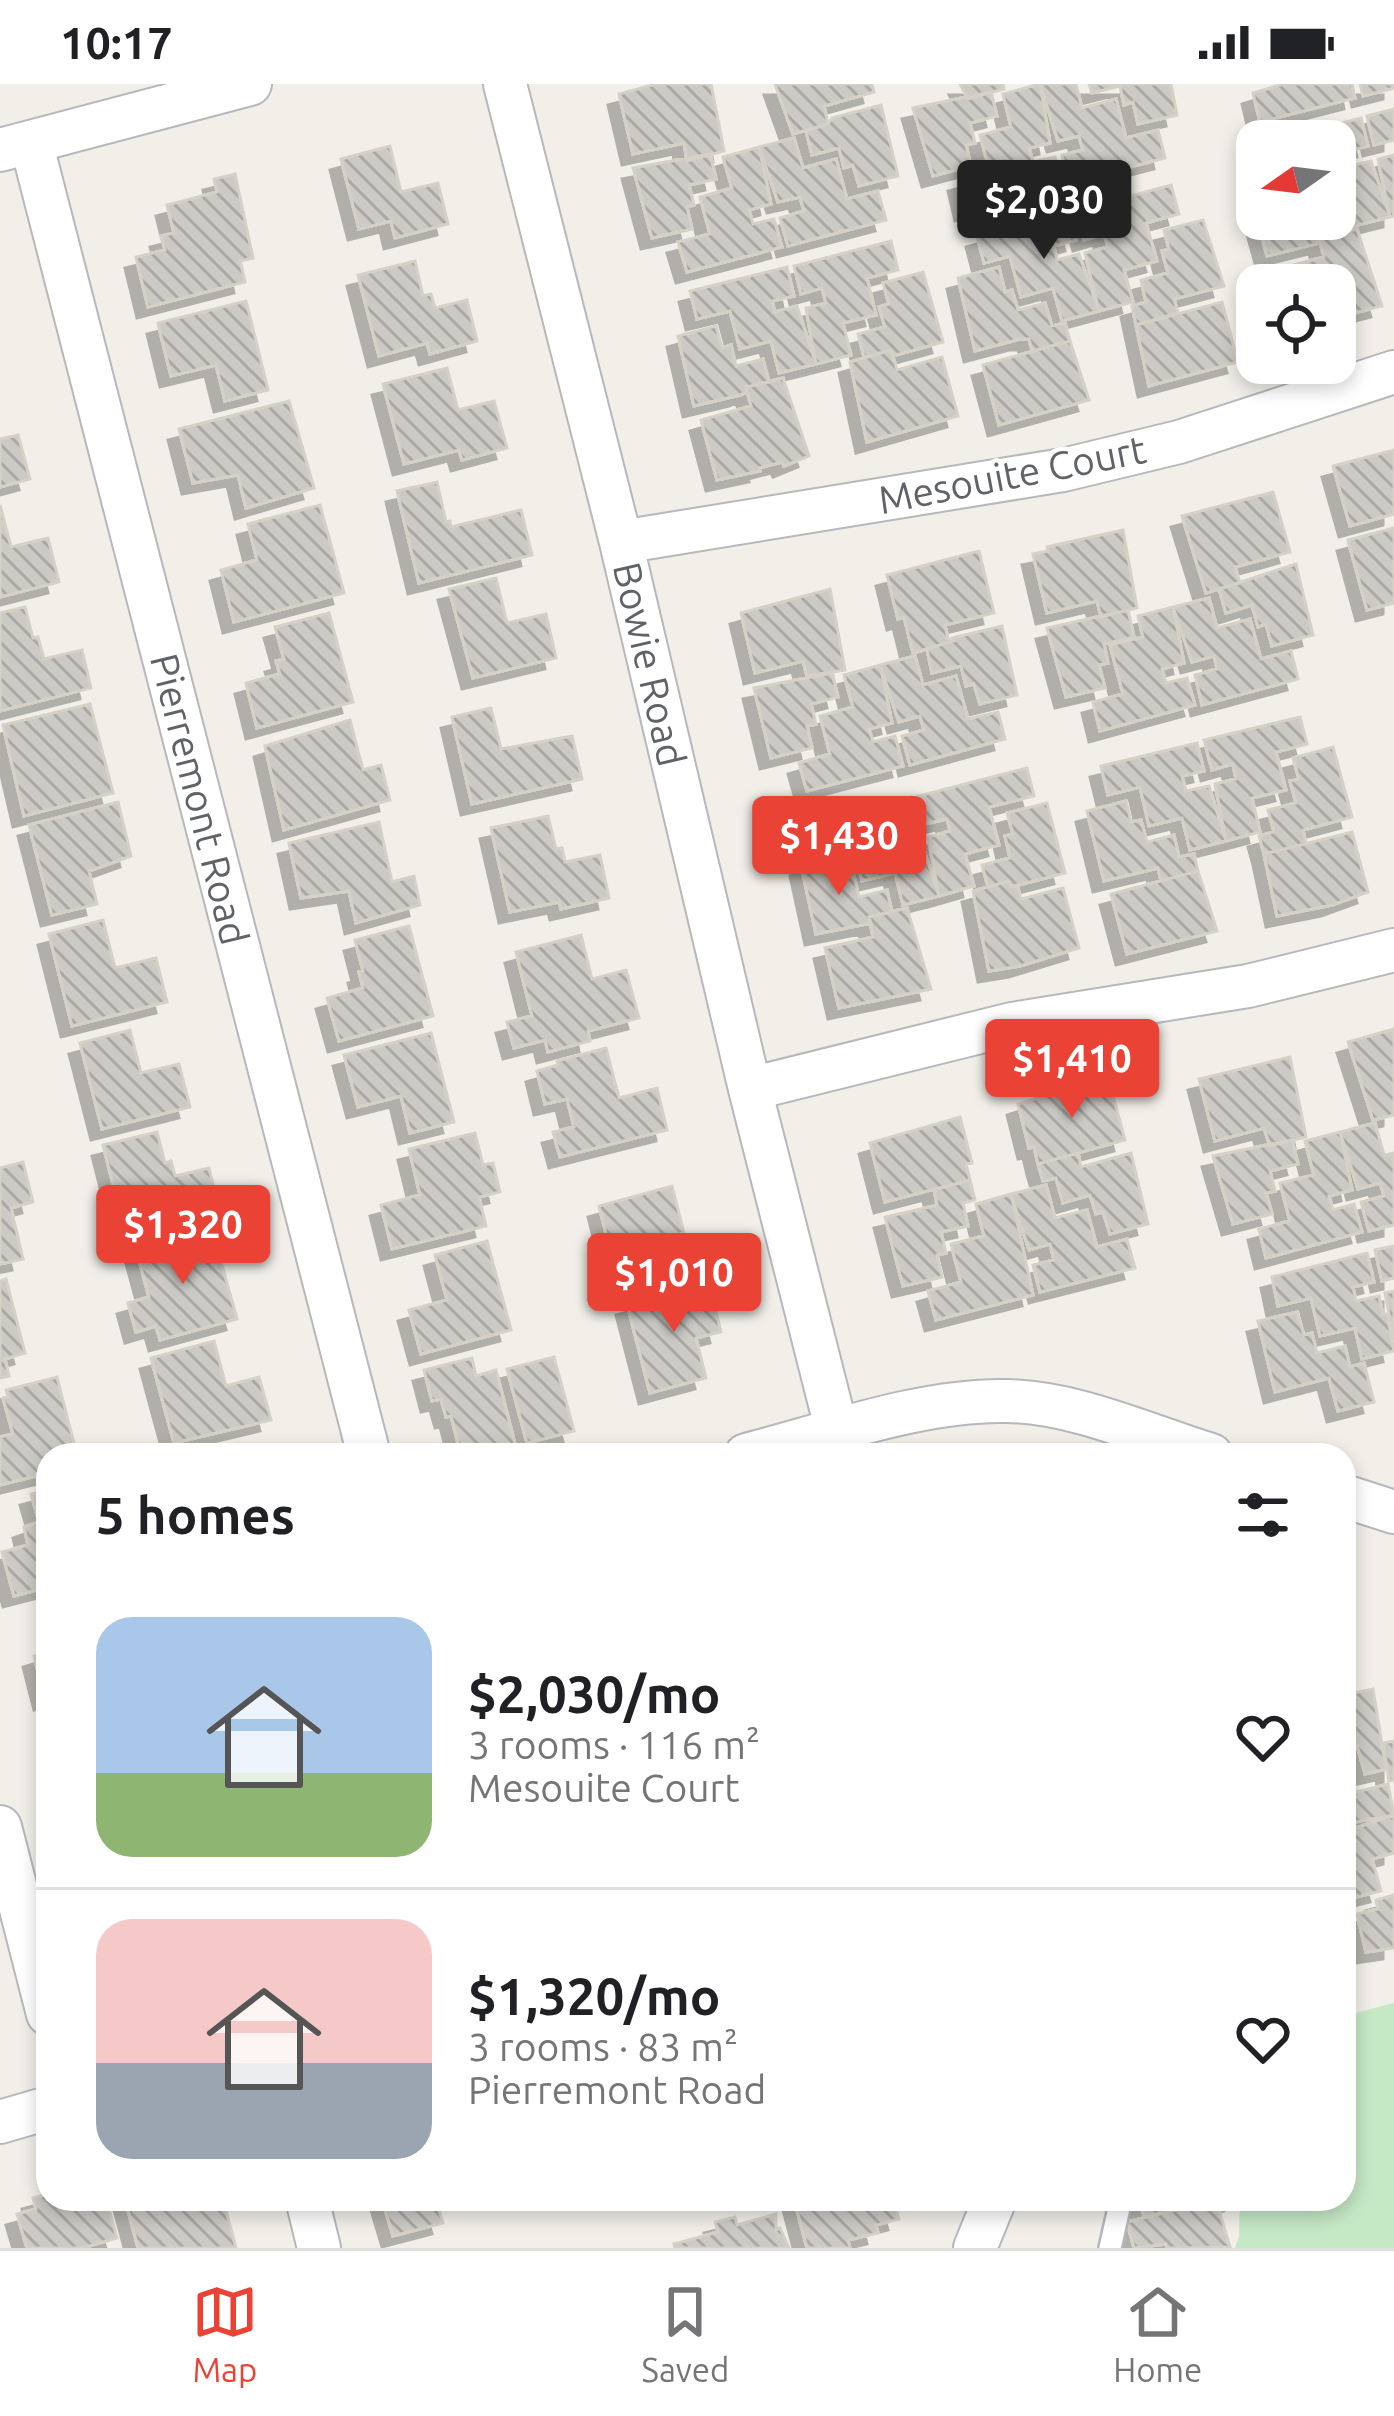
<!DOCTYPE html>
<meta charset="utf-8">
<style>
:root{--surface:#fff;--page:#f6f6f6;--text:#202124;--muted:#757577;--line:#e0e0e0;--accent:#ea4335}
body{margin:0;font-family:Ubuntu,sans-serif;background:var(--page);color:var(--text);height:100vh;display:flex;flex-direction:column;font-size:45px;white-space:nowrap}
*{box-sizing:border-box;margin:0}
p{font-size:39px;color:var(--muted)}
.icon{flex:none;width:66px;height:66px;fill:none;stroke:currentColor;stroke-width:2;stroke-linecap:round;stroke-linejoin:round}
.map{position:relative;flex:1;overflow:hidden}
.drawer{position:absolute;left:36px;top:1359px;width:1320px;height:768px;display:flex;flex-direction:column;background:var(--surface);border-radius:36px;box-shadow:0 6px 18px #0003}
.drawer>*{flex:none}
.needle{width:78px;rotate:256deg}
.fabs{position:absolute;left:1236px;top:36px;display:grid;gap:24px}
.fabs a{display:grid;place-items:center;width:120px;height:120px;border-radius:24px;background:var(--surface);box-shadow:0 6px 18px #0003;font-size:60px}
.price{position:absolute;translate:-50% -102px;padding:0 27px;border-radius:12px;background:var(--accent);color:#fff;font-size:39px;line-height:78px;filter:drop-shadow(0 3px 6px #0008)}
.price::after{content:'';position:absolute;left:50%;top:72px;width:36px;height:27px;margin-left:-18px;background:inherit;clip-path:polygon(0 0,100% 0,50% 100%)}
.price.on{background:#222;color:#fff}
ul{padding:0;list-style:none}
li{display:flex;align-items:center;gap:36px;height:300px;padding:0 60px}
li+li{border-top:3px solid var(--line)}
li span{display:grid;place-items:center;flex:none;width:336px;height:240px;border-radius:36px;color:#555}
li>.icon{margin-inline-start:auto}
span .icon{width:144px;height:144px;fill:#fffc;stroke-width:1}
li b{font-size:51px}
h2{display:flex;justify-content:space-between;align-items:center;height:144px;padding:0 60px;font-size:51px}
.status{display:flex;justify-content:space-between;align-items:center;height:84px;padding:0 60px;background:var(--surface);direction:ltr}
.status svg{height:33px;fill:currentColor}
.menu{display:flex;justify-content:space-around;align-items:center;height:168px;border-top:3px solid var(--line);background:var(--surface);font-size:33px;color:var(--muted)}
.menu a{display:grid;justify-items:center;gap:6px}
.menu .on{color:var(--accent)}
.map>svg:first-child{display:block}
</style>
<div class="status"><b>10:17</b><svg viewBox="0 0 49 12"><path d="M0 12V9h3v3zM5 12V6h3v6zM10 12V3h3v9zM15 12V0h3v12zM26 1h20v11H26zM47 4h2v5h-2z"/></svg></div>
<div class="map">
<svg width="1394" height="2164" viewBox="0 0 1394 2164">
<defs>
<pattern id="building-back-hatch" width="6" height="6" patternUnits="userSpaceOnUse" patternTransform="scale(3)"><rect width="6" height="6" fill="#cccac5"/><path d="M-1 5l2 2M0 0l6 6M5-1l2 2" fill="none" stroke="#a9a8a4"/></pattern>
<filter id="shadow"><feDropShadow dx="-11" dy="11" stdDeviation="0" flood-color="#0004"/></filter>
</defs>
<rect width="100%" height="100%" fill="#f1efe8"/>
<path fill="#c5e8c5" d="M 1394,1919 L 1394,2164 L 1235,2164 L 1239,2152 L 1240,2115 L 1344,2115 L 1344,1932 Z"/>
<path fill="url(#building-back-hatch)" stroke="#d6d1c6" stroke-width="3" filter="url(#shadow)" d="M 656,0 L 711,0 L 724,67 L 687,77 L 684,59 L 633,70 L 619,10 Z
M 775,0 L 872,0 L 874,8 L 824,22 L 828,40 L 793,50 Z
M 960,0 L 1003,0 L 1004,5 L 968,15 Z
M 1040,0 L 1076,0 L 1082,24 L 1116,15 L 1126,54 L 1158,46 L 1165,74 L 1069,99 L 1062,71 L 1083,66 L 1079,52 L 1058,57 Z
M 1040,0 L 1050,59 L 1029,64 L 1033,78 L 1055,73 L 1062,101 L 966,126 L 959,96 L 990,88 L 980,51 L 1011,43 L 1003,10 Z
M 1089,0 L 1171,0 L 1177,31 L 1138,40 L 1133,18 L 1124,21 L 1120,2 L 1092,9 Z
M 1352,0 L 1355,14 L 1260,38 L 1253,9 L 1283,0 Z
M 1360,0 L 1394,0 L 1394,4 L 1363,12 Z
M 991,8 L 997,32 L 970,39 L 975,59 L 966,61 L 971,82 L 933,92 L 913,24 Z
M 881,21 L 898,92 L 859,102 L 853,81 L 844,84 L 839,64 L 812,71 L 806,47 L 828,40 L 832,34 Z
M 1394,25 L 1394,56 L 1374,61 L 1367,32 Z
M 1361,34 L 1368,62 L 1346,68 L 1350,82 L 1371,77 L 1390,133 L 1354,142 L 1346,109 L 1335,112 L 1335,57 L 1274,57 Z
M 794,54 L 803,84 L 836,75 L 847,115 L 878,107 L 886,136 L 788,162 L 780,134 L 804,127 L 800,113 L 778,118 L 759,63 Z
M 390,62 L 401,108 L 438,99 L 448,140 L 395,154 L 391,137 L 359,145 L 341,75 Z
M 759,63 L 771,120 L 749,126 L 753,140 L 774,135 L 782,163 L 687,188 L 678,158 L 710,150 L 700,113 L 732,104 L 723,73 Z
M 710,70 L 716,95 L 689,101 L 694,121 L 687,123 L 692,145 L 652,154 L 633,84 Z
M 1394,71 L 1394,132 L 1390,133 L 1378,75 Z
M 235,90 L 253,174 L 240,177 L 245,198 L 148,223 L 136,173 L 165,166 L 161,152 L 174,149 L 167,121 L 217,108 L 214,95 Z
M 1171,101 L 1179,130 L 1146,139 L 1157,177 L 1124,186 L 1133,218 L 1099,227 L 1085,169 L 1108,163 L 1104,150 L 1084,156 L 1076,127 Z
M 1257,101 L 1257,135 L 1335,135 L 1337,127 L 1343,149 L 1319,155 L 1320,159 L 1267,172 L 1254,125 L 1251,102 Z
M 1068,127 L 1076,156 L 1054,162 L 1057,176 L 1079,170 L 1099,227 L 1062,237 L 1053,204 L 1021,213 L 1010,172 L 984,179 L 977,152 Z
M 1203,136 L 1224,202 L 1174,215 L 1178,229 L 1136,241 L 1132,222 L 1146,218 L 1141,196 L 1168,189 L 1162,167 L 1169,165 L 1164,146 Z
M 1357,145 L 1382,222 L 1335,234 L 1335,201 L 1278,201 L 1274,186 L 1324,173 L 1319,155 Z
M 891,157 L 898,186 L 867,194 L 876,231 L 843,239 L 851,271 L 816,280 L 806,224 L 826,219 L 822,204 L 801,210 L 794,182 Z
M 415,177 L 423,212 L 431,210 L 435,224 L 467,216 L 477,257 L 430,270 L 427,259 L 379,272 L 358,191 Z
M 787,183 L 794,212 L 772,217 L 775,228 L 797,222 L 816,280 L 779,289 L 771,257 L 740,265 L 730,227 L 697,235 L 690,207 Z
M 999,183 L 1005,208 L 1012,206 L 1018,226 L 1045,219 L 1052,242 L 1065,239 L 1070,257 L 1032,267 L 1029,255 L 1020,255 L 975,267 L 958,194 Z
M 923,188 L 943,258 L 893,272 L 891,266 L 864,273 L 858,250 L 885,243 L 879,223 L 889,220 L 883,199 Z
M 246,217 L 268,306 L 225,317 L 216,281 L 171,292 L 158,239 Z
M 1222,218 L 1238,278 L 1149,302 L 1136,241 Z
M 716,242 L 722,264 L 731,261 L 736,282 L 763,275 L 769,298 L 746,303 L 747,308 L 740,311 L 694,322 L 678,252 Z
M 1070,257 L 1089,316 L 999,341 L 983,281 Z
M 891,266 L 897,286 L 942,273 L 958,332 L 867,358 L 850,278 Z
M 447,284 L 458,326 L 494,317 L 507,364 L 462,376 L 459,366 L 404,380 L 383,300 Z
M 783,294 L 809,372 L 784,382 L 782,378 L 759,384 L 760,387 L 717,396 L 701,336 L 751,322 L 746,303 Z
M 289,317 L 314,404 L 246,424 L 238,391 L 193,399 L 179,345 Z
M 18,351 L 30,395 L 0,403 L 0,355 Z
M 1394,366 L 1394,430 L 1350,442 L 1333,382 Z
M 437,398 L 446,438 L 450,437 L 451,443 L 521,426 L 532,471 L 419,499 L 397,407 Z
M 1273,408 L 1290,468 L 1235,483 L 1240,499 L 1206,509 L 1182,432 Z
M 0,421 L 11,463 L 48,454 L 59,498 L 0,513 Z
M 320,421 L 344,509 L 234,538 L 221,486 L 257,476 L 248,440 Z
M 1394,444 L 1394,519 L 1367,526 L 1348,456 Z
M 1123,446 L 1137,524 L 1101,533 L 1097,517 L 1047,529 L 1033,470 L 1048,467 L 1047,463 Z
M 979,467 L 994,529 L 945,541 L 948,555 L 953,557 L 913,569 L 904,533 L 898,535 L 887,491 Z
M 1296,480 L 1313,551 L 1272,562 L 1266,540 L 1258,543 L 1252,521 L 1226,529 L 1219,505 Z
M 496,494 L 507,539 L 546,530 L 556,574 L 473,594 L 449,505 Z
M 830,505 L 845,586 L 807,592 L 803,577 L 755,589 L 741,529 Z
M 1209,514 L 1217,544 L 1250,535 L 1261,575 L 1291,567 L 1298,595 L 1202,621 L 1195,591 L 1217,585 L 1214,572 L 1192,578 L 1173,523 Z
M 25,523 L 33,554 L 38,553 L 44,575 L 82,566 L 91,604 L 0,627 L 0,529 Z
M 1173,523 L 1184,579 L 1162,585 L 1166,599 L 1187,594 L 1195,621 L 1100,647 L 1093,618 L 1123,610 L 1110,561 L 1143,553 L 1138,532 Z
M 1128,526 L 1134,553 L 1104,560 L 1108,579 L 1099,581 L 1105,604 L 1066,613 L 1047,544 Z
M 329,529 L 353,618 L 257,644 L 246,599 L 280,590 L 276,577 L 284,575 L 275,543 Z
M 1002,542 L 1017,611 L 980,620 L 974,600 L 966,602 L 961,582 L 932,589 L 927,565 L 953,557 L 952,554 Z
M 915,572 L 923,601 L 956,592 L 968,635 L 998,628 L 1005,655 L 910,681 L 902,652 L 924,646 L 920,632 L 899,638 L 880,581 Z
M 880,581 L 892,639 L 869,645 L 873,658 L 895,652 L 903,682 L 807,707 L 799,679 L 830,670 L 820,632 L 853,623 L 844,591 Z
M 832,589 L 838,613 L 811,620 L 816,640 L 807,642 L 812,664 L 771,674 L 754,604 Z
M 90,620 L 113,709 L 24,732 L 3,641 Z
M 491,624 L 501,665 L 572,652 L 582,695 L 472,720 L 452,633 Z
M 1300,633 L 1307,660 L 1276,668 L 1286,706 L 1252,714 L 1260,748 L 1226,757 L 1215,700 L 1236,695 L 1233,680 L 1212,686 L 1204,656 Z
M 350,636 L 363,686 L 381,681 L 390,716 L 284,746 L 265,662 Z
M 1197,659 L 1204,687 L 1182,692 L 1186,707 L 1209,702 L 1226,757 L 1190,766 L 1182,734 L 1149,742 L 1140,703 L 1108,711 L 1101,682 Z
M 1333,663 L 1352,733 L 1303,746 L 1306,760 L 1264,770 L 1259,752 L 1274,748 L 1268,726 L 1296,719 L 1290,697 L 1299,695 L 1293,674 Z
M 1027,684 L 1034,712 L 989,723 L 999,761 L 965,770 L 974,802 L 939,812 L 928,753 L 950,747 L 947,735 L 925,740 L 918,712 Z
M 911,713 L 918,742 L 896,747 L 900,762 L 921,757 L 939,812 L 903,821 L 895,789 L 862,797 L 852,757 L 821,766 L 814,738 Z
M 1126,717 L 1131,738 L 1141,736 L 1147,758 L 1174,751 L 1179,773 L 1194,770 L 1198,787 L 1161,797 L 1158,784 L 1104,797 L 1087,727 Z
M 118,718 L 131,772 L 89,787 L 97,820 L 52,831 L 29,741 Z
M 1047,719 L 1065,789 L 1011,803 L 1009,797 L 988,803 L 982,781 L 1010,774 L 1005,752 L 1013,750 L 1007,729 Z
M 548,732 L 556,765 L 562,764 L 565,778 L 600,771 L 609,814 L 561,825 L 559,818 L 510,828 L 491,744 Z
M 379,738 L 392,798 L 414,792 L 420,821 L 356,839 L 349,807 L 301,814 L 289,759 Z
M 1352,748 L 1368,808 L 1332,821 L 1277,832 L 1264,770 Z
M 840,772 L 845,794 L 854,792 L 859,813 L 887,806 L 892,828 L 869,833 L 871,839 L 816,850 L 801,781 Z
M 1198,787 L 1217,847 L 1127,870 L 1111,810 Z
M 1009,797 L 1011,803 L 1017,801 L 1021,815 L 1063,804 L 1079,864 L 1020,882 L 989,887 L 973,807 Z
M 907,824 L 931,905 L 839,924 L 825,864 L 873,853 L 869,833 Z
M 103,836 L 115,884 L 156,874 L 167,918 L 72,942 L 49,850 Z
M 409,842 L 433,932 L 339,957 L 327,914 L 363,904 L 359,888 L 363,887 L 355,856 Z
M 581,851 L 592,895 L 626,886 L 639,934 L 588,947 L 590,957 L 548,968 L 545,956 L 514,964 L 507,938 L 532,932 L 516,868 Z
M 1394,945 L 1394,1031 L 1373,1036 L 1348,958 Z
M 130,946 L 141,989 L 179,980 L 190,1023 L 102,1045 L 80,959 Z
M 431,949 L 454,1038 L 410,1049 L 401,1012 L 358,1023 L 344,971 Z
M 606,964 L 619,1014 L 657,1004 L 667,1046 L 560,1073 L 553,1048 L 574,1043 L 567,1015 L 545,1020 L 537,987 L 558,981 L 557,977 Z
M 1290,973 L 1306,1053 L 1270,1062 L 1264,1044 L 1215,1057 L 1199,995 Z
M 1098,996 L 1099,1000 L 1109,997 L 1125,1056 L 1038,1080 L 1034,1063 L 1029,1064 L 1018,1020 Z
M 960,1033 L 972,1079 L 966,1080 L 970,1096 L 885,1118 L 870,1059 Z
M 1375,1039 L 1384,1071 L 1394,1069 L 1394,1141 L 1369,1147 L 1361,1118 L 1384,1112 L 1380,1099 L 1358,1105 L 1340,1048 Z
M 157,1048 L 165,1079 L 171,1077 L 175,1092 L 209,1084 L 220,1128 L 126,1152 L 103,1061 Z
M 1340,1048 L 1352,1106 L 1329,1112 L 1333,1126 L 1354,1120 L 1362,1148 L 1266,1174 L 1259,1145 L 1290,1137 L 1280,1099 L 1314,1091 L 1305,1057 Z
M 475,1049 L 483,1081 L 493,1079 L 500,1108 L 479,1113 L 486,1142 L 392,1165 L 381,1121 L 420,1111 L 409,1065 Z
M 1292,1056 L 1298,1080 L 1270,1087 L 1275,1107 L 1266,1109 L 1272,1130 L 1233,1140 L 1213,1072 Z
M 1078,1069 L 1081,1083 L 1131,1069 L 1148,1140 L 1110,1150 L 1103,1128 L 1096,1130 L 1090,1111 L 1063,1119 L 1056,1094 L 1043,1097 L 1038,1080 Z
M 23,1078 L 33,1118 L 11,1124 L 23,1175 L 0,1180 L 0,1084 Z
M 970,1096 L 975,1116 L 963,1119 L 968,1142 L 941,1148 L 946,1169 L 937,1171 L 942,1193 L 903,1202 L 885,1133 L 934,1122 L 937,1120 L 934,1106 Z
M 1046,1101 L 1055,1134 L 1087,1126 L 1097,1163 L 1127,1155 L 1135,1184 L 1040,1208 L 1033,1181 L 1054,1176 L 1050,1160 L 1029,1166 L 1011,1110 Z
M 672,1102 L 684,1149 L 664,1154 L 674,1190 L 620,1205 L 599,1122 Z
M 1011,1110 L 1033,1211 L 936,1236 L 928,1207 L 961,1198 L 951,1160 L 984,1152 L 976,1120 Z
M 212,1145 L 237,1235 L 160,1256 L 156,1242 L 136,1248 L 128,1219 L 149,1213 L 136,1165 Z
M 487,1157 L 511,1246 L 421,1270 L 409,1226 L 447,1216 L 435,1171 Z
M 1394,1162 L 1394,1194 L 1382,1197 L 1375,1166 Z
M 1367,1169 L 1374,1198 L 1353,1203 L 1356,1217 L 1379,1212 L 1383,1231 L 1387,1230 L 1394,1267 L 1362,1275 L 1355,1244 L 1320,1252 L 1311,1214 L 1278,1222 L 1272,1193 Z
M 6,1195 L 25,1269 L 5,1275 L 9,1292 L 0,1294 L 0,1197 Z
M 709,1199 L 721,1248 L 696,1254 L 706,1294 L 650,1309 L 627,1220 Z
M 1394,1207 L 1394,1257 L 1385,1209 Z
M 1297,1228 L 1304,1251 L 1312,1249 L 1317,1269 L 1345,1262 L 1350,1283 L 1364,1279 L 1374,1318 L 1338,1327 L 1329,1294 L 1275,1308 L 1258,1237 Z
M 214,1257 L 226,1302 L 259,1293 L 271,1336 L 174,1359 L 151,1274 Z
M 554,1273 L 574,1347 L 527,1359 L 507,1285 Z
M 472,1274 L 476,1292 L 496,1286 L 515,1360 L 461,1371 L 451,1332 L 446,1333 L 441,1315 L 432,1317 L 424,1286 Z
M 57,1293 L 77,1371 L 48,1371 L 48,1389 L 0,1401 L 0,1353 L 13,1350 L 3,1314 L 8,1313 L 6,1306 Z
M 238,1360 L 240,1371 L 195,1371 Z
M 48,1406 L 48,1503 L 14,1512 L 2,1468 L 28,1461 L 24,1443 L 39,1438 L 31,1410 Z
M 48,1568 L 48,1614 L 45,1615 L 34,1572 Z
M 1373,1605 L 1386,1685 L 1365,1690 L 1357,1661 L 1344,1665 L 1344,1611 Z
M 1394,1657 L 1394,1696 L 1389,1697 L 1383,1659 Z
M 1344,1671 L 1356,1708 L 1388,1700 L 1394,1731 L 1344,1740 Z
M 1394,1731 L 1394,1769 L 1372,1775 L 1381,1807 L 1344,1816 L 1344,1748 Z
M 1394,1811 L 1394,1864 L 1366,1868 L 1357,1830 L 1378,1825 L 1376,1816 Z
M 48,2110 L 48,2115 L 106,2115 L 117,2154 L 82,2164 L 27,2164 L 17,2130 L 36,2125 L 33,2114 Z
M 125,2115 L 172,2115 L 175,2124 L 223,2115 L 236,2164 L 138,2164 Z
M 382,2115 L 436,2115 L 443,2139 L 393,2152 Z
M 794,2115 L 893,2115 L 899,2135 L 876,2141 L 878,2149 L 848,2156 L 850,2164 L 807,2164 Z
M 1140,2115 L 1235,2115 L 1235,2116 L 1218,2121 L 1216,2116 L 1144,2133 Z
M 1216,2116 L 1230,2163 L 1167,2164 L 1166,2160 L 1134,2164 L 1127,2138 Z
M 776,2130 L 776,2146 L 780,2144 L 789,2164 L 675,2164 L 674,2160 L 718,2148 L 715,2138 L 735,2133 L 737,2141 Z"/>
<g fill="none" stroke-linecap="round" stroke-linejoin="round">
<defs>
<path id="lane" d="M 1110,2164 L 1121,2115"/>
<path id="street" d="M 505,0 L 621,458 L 750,1005 L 843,1371
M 31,58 L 369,1371
M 0,66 L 250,0
M 621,458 L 1063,386 L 1179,358 L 1394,288
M 750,1005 L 1012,940 L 1248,902 L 1394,866
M 746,1371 C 828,1350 923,1315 1007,1317 C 1075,1318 1146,1351 1211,1371
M 1344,1412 L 1394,1428
M 0,1743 L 48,1930
M 0,2038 L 48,2024
M 307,2115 L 319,2164
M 975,2164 L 995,2115"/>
</defs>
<use href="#lane" stroke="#b5b8bc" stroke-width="26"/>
<use href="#street" stroke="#b5b8bc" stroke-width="46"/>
<use href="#lane" stroke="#fff" stroke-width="21"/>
<use href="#street" stroke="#fff" stroke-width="42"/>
</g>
<g text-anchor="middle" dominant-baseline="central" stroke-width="9" stroke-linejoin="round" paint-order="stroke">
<g font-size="39" fill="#5f6368" stroke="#fff">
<text transform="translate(1012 390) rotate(-11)">Mesouite Court</text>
<text transform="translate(650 580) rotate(77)">Bowie Road</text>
<text transform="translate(200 715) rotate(76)">Pierremont Road</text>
</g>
</g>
</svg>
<div class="fabs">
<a><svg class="needle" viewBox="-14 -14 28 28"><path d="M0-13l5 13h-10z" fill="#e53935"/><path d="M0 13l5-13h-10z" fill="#757577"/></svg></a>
<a><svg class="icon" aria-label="locate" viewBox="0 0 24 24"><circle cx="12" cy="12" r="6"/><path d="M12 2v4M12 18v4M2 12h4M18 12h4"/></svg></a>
</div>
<b class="price on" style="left:1044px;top:178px">$2,030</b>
<b class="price" style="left:839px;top:814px">$1,430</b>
<b class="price" style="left:1072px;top:1037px">$1,410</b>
<b class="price" style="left:183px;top:1203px">$1,320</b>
<b class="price" style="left:674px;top:1251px">$1,010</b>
<section class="drawer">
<h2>5 homes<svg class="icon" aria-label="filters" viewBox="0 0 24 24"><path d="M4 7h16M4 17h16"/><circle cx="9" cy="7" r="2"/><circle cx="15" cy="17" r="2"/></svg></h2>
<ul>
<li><span style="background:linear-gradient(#a9c7e8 65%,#8fb573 0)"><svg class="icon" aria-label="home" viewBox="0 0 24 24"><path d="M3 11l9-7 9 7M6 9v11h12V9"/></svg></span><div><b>$2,030/mo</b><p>3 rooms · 116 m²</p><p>Mesouite Court</p></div><svg class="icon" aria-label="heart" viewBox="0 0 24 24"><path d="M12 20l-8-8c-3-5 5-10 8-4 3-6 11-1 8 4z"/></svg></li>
<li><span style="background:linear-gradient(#f6c9c9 60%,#9aa5b1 0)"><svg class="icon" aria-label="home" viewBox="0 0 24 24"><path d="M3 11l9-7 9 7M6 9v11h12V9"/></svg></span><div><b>$1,320/mo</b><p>3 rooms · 83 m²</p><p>Pierremont Road</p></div><svg class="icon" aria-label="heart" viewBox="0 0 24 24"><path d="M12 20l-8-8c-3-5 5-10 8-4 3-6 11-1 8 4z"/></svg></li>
</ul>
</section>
</div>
<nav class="menu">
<a class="on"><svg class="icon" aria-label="map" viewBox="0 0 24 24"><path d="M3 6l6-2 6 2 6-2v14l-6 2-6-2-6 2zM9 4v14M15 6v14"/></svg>Map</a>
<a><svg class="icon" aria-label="saved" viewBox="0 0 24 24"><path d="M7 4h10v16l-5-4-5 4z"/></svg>Saved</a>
<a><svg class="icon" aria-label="home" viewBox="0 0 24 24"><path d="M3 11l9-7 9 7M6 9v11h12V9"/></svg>Home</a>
</nav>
